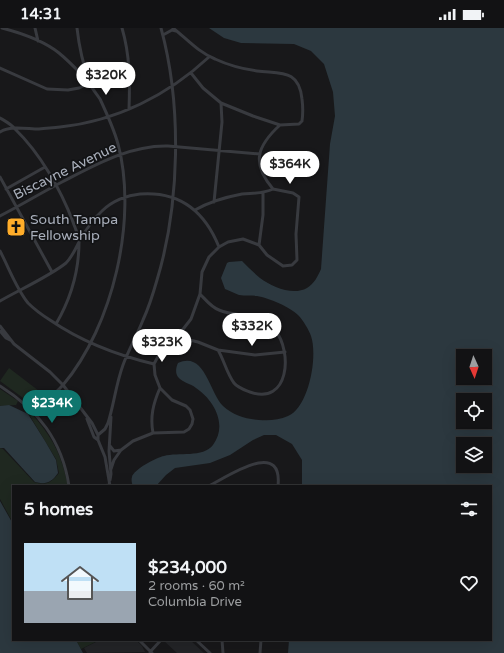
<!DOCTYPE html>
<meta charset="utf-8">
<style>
:root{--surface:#121214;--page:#1f2022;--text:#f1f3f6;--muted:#9c9ea0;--line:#313234;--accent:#0f766e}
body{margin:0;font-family:"Varela Round",sans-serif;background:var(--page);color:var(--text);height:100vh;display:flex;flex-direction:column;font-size:15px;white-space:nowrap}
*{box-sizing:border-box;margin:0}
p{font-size:13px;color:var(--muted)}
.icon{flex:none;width:22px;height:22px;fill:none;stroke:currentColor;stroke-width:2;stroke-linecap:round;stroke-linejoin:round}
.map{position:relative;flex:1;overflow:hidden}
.drawer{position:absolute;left:12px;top:457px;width:480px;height:156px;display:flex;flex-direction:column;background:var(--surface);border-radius:0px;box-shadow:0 4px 16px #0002,0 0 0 1px var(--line)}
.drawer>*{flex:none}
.needle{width:26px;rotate:177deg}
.controls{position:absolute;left:456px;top:321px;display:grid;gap:8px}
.controls a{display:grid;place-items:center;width:36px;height:36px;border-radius:0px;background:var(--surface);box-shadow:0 4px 16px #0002,0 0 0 1px var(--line);font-size:20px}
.price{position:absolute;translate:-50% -34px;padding:0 9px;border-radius:14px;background:#fff;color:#222;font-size:13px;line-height:26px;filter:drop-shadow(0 1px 2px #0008)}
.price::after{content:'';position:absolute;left:50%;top:24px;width:12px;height:9px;margin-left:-6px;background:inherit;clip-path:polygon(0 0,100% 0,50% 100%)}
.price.selected{background:var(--accent);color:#fff}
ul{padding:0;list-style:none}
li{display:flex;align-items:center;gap:12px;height:100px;padding:0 12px}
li+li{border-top:1px solid var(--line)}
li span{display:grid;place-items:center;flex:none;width:112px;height:80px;border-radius:0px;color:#555}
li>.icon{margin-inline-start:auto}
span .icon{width:48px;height:48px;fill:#fffc;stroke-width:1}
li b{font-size:17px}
h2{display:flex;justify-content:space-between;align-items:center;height:48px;padding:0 12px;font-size:17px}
.status{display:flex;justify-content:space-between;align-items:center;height:28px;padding:0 20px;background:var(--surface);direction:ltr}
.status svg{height:11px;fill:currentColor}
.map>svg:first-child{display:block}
</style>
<div class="status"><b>14:31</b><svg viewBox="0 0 49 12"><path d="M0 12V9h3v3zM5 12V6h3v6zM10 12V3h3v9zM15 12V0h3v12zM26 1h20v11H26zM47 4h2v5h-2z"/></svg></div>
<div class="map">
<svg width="504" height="625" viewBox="0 0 504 625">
<rect width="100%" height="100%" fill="#18181a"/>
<path fill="#232427" d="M 100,612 L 136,612 L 142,618 L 145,624 L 87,625 L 84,620 Z
M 163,612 L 190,612 L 204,625 L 177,625 Z"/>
<path fill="#1f2820" d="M 9,340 L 39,363 L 30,375 L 0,353 Z
M 0,361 L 18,373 L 16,377 L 0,378 Z
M 32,386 C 53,411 61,425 68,458 L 13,458 L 13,495 L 0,471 L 0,420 L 3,421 L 34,454 C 46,458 51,455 59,445 L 56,431 L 30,388 Z
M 76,612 L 99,612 L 81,621 Z"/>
<path fill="#2c383f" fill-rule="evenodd" d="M 209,0 L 504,0 L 504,625 L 288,625 L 289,612 L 491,612 L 491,458 L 302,458 L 302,432 L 292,416 L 276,407 L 264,407 L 253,412 L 230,427 L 210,435 L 175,440 L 166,447 L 156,458 L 133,458 C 132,456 131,452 132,449 C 133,442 157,429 164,428 C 178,424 203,430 213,417 C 228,397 214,372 196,360 C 190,355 183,355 178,349 C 175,345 176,339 178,335 C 205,323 209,364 223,378 C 233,387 245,391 259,392 C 269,393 279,392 288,388 C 309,379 318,328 311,308 C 309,302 303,292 298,287 C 290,279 269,270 257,268 C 251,267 245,268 239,267 C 234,265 230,263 225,261 L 221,250 L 227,235 L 229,234 L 242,233 C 248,239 254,245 260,250 C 272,259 293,268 307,260 C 314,256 318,248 321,241 L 330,116 L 335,88 L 333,64 L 324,36 L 311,23 L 294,16 L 241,15 L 224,10 ZM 463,328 L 485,328 L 485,350 L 463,350 ZM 463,372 L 485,372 L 485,394 L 463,394 ZM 463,416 L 485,416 L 485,438 L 463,438 Z
M 9,377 L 28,386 L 45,413 L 56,432 L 58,445 C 52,454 46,457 35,454 L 4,420 L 0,420 L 0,378 Z
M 0,473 L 13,496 L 13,612 L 76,612 L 83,625 L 0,625 Z"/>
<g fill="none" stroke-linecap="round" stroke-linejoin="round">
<path stroke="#383a3f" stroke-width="3" d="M 2,0 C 21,5 43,12 59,25 C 70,34 79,44 88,53
M 35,0 L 38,13
M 122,0 C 130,27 130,54 129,81
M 173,0 C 187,11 198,24 215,31 C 228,37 243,41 257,43 C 281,46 299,41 302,71 C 303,79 303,86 302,93 L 299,96 L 280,97 L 253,88 L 221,75 L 203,60 L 191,45
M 163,7 L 172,2 L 176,3
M 0,40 L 47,61 L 68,62 L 79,60 L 90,55
M 0,90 C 5,93 11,96 15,101 C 40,125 61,162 73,194 C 75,200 79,208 79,214 C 79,243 70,272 56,296
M 0,104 C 11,97 27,101 39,101 C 46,100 53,100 60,99 C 117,93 168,67 209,29
M 0,149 L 52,244
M 6,161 L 45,139
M 214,174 L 222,94 L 221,75
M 195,182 C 209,174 226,169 242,166 C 253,165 263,166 273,161
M 0,188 C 21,177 41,165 62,154 C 95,137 130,117 168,118 L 260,126
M 259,217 L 263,187 L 263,165
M 0,223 C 9,240 16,260 28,275 C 34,281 42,287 50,292 C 82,314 116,327 154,336
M 0,273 C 19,262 50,248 66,235 C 72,229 75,222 79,214 C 85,203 93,191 102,183 C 112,173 127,167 140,166 C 180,163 205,184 219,219
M 0,298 L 14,316 L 50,344 L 63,357 L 92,395 L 98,407 L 98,412 L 105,429 L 110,458
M 0,303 L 6,310 L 10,312
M 177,309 L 198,314 L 218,322 C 224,332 227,346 234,355 C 238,360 245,362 250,364 C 289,378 293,324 275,302 C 261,284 238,290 219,282 C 211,279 206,272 200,266
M 218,322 L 255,327 L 285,324
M 0,358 C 38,382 62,412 69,458
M 34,384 C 44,375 54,367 63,357 C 113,298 138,191 118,116 C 114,101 107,86 100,71 C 96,65 91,60 89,53 C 83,36 79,18 77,0
M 87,391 L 94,409 L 98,412
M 153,405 C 150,389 153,376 160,360
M 98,407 L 105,401 L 108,395 C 114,376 116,356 123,337 C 129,321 137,307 143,292 C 149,279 153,266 157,252 C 180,176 182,77 161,0
M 110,418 L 114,423 L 121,422
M 111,441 L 114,432 L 121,422 L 133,413 L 153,405 L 184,404 L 189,401 L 192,396 L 193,391 L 190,382 L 186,378 L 172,372 L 160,360 L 155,347 L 154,336 L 162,321 L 177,309 L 191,291 L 200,266 L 202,244 L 209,229 L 219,219 L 228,214 L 243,211 L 259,217 L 267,227 L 283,238 L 292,237 L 297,232 L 296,206 L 299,169 L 293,165 L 273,161 C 251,135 257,118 280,97
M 110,452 L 111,446 L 109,423 L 111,389
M 101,458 L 110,457
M 209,458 C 227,449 283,410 278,458
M 139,612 L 152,625
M 196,612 L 210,625
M 222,612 L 223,625
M 150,624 L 161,612
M 260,625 L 261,612"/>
</g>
<defs>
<symbol id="church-square" viewBox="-11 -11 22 22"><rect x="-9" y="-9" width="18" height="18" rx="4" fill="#ffad2a" stroke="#121315"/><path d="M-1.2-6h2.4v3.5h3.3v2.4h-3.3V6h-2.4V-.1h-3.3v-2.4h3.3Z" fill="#111"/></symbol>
</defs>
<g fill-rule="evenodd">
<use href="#church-square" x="5" y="188" width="22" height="22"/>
</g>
<g text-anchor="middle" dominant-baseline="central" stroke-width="3.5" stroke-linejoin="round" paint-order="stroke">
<g font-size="14" fill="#a9afbb" stroke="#121315">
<text transform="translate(65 143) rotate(-26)">Biscayne Avenue</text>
</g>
<g font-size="14" fill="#a9afbb" stroke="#121315" text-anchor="start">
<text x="30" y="191">South Tampa<tspan x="30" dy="16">Fellowship</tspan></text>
</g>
</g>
</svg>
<div class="controls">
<a><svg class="needle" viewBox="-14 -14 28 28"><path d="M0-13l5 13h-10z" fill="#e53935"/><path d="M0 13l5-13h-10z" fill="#9c9ea0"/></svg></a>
<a><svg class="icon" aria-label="locate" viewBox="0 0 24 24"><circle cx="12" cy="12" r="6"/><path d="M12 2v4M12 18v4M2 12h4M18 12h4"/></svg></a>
<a><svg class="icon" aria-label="layers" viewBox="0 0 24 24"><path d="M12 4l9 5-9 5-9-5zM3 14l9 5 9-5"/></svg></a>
</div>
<b class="price" style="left:106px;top:68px">$320K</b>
<b class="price" style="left:290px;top:157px">$364K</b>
<b class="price" style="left:252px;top:319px">$332K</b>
<b class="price" style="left:162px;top:335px">$323K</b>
<b class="price selected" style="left:52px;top:396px">$234K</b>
<section class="drawer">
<h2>5 homes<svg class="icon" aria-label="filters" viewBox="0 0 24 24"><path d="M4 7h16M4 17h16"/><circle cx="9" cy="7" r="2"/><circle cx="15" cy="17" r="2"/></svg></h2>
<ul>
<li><span style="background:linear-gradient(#bfe0f5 60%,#9aa5b1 0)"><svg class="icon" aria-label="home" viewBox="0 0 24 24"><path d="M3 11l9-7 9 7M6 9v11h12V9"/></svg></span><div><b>$234,000</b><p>2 rooms · 60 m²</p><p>Columbia Drive</p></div><svg class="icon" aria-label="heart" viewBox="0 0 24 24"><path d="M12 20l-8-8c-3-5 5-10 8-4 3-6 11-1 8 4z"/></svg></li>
</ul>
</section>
</div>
